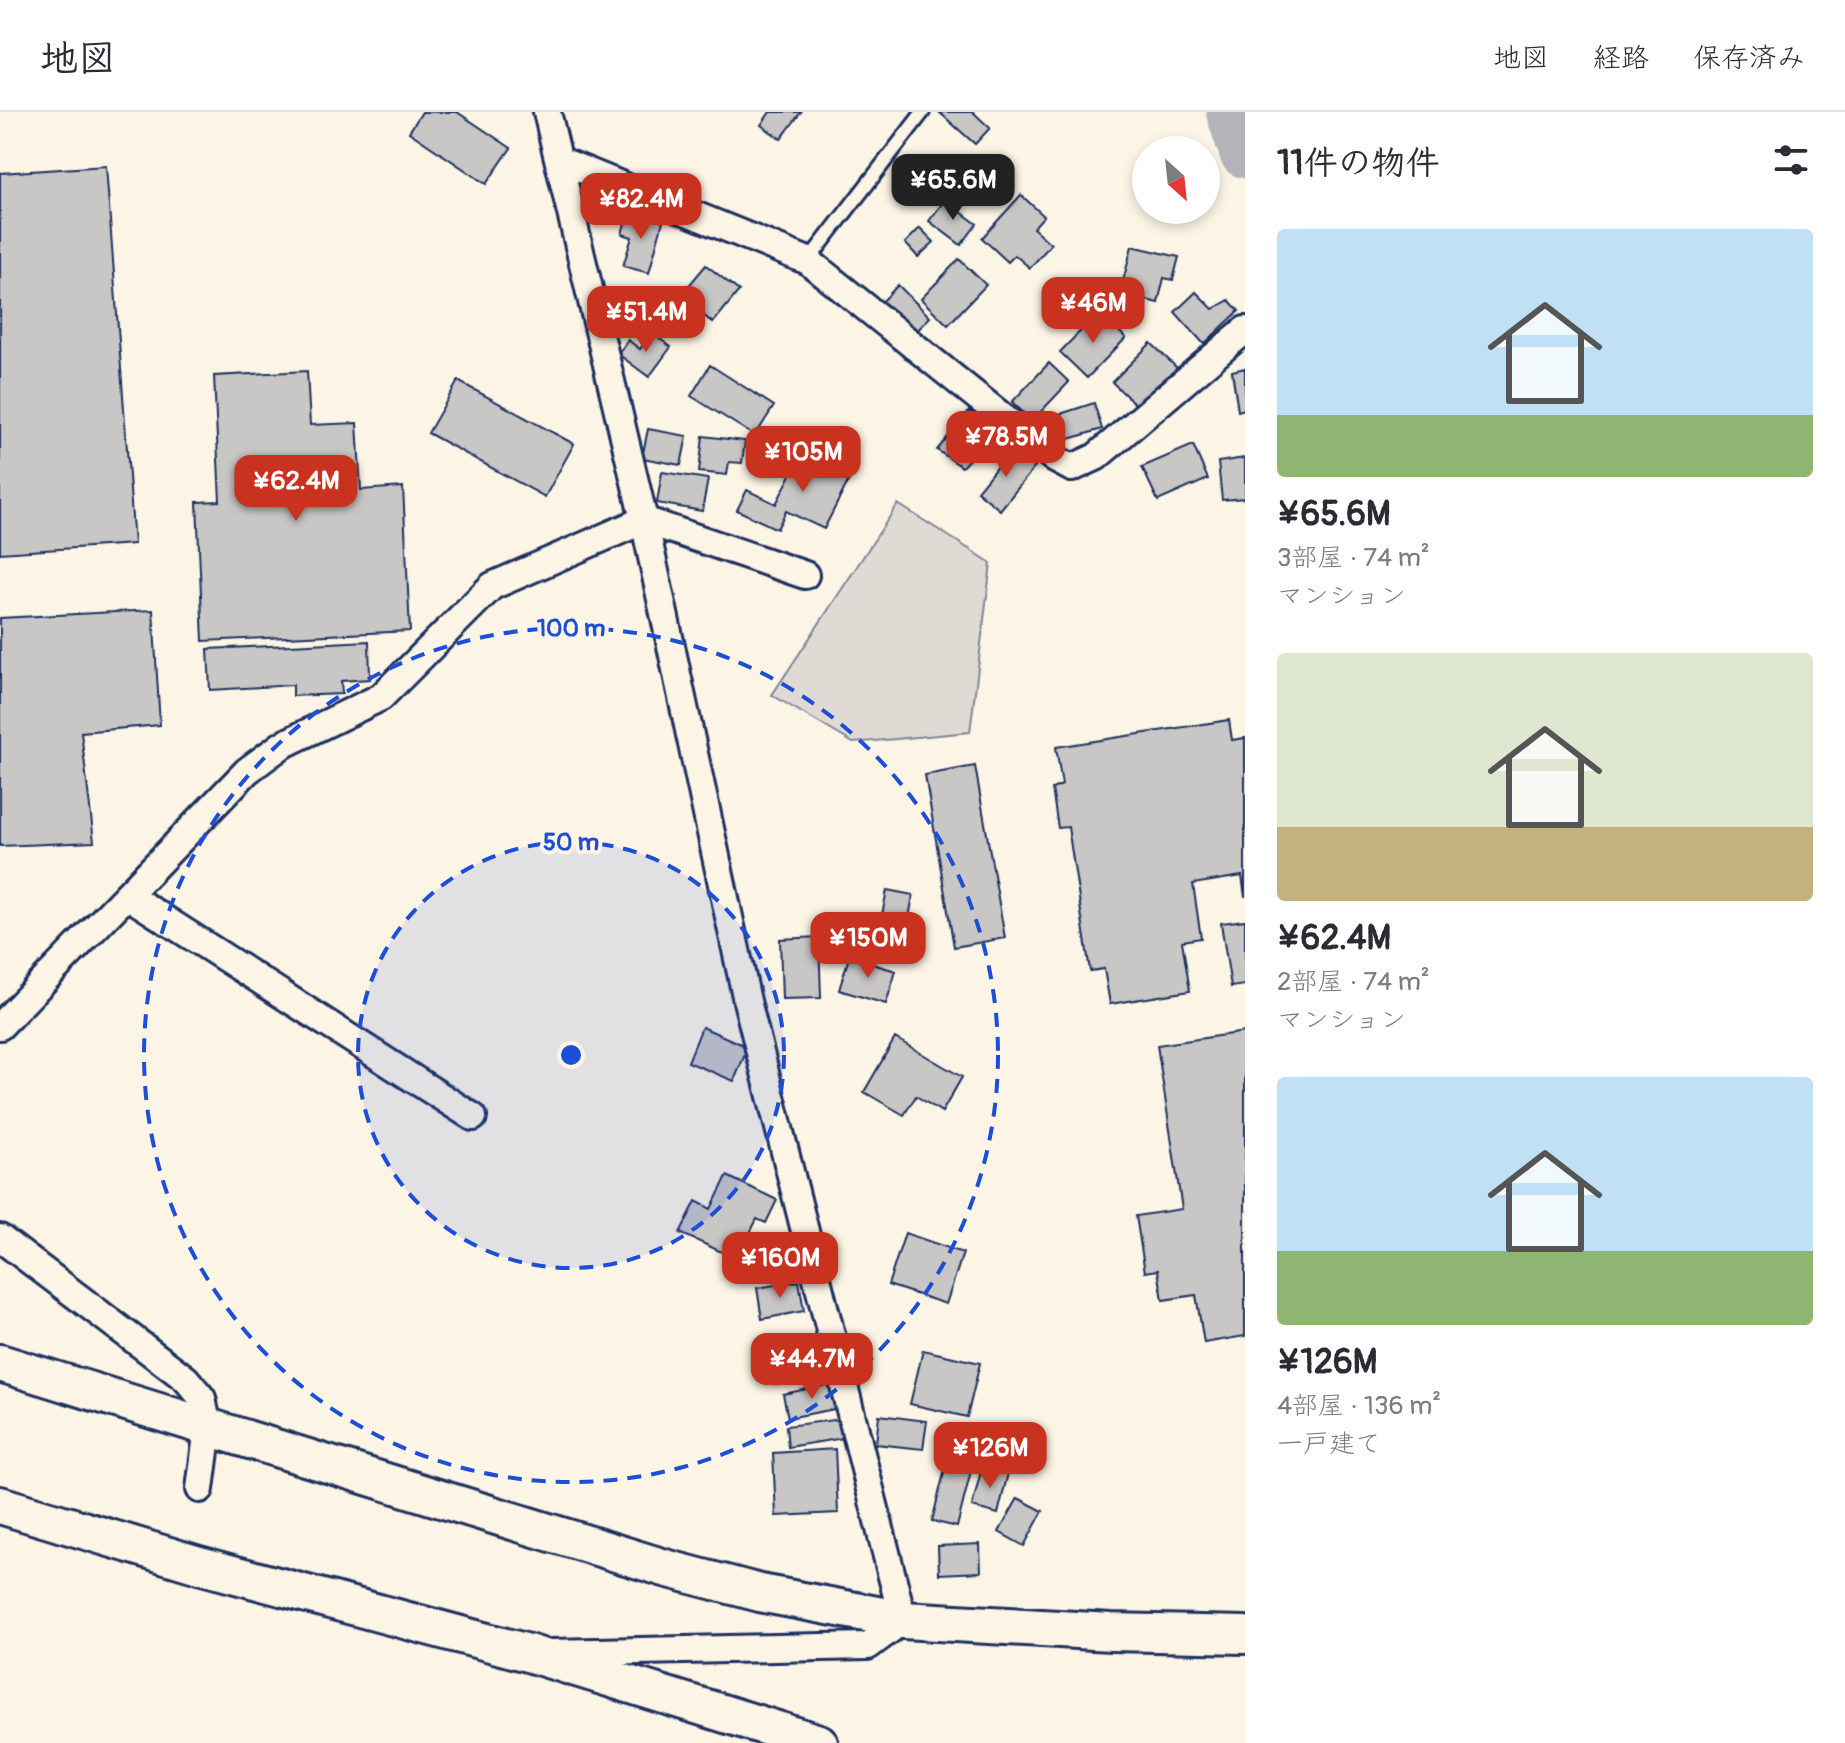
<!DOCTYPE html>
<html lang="ja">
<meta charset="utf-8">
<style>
:root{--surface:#fff;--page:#f2f2f3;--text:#2b2b33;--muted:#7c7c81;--line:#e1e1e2;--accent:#c8321e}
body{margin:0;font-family:Pangolin,"Klee One",sans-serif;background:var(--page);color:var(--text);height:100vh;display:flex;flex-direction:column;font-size:30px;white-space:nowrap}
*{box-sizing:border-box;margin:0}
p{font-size:26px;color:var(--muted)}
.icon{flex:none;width:44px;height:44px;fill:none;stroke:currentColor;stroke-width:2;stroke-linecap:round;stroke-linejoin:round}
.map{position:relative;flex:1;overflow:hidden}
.sheet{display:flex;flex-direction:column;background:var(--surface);width:600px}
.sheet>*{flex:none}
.needle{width:52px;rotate:153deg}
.fabs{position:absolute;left:1132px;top:24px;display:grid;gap:16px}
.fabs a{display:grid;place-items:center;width:88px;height:88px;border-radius:50%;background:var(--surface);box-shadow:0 4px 12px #0003;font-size:40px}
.price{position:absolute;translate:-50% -68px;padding:0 18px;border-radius:16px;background:var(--accent);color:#fff;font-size:26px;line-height:52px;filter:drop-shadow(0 2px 4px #0008)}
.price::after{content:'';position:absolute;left:50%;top:48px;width:24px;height:18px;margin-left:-12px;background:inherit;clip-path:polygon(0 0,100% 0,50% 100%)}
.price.active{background:#222;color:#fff}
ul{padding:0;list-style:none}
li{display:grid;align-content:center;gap:16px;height:424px;padding:0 32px}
li span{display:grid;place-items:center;height:248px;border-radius:8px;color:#555}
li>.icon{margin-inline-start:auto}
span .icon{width:144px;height:144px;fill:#fffc;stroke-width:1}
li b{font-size:34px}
h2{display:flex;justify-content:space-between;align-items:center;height:96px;padding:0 32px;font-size:34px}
header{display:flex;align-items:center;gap:48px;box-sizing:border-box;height:112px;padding:0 40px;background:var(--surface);border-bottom:2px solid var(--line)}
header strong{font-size:38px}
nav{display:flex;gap:44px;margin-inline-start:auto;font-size:28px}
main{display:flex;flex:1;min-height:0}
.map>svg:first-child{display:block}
</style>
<header>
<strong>地図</strong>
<nav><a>地図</a><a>経路</a><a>保存済み</a></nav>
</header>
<main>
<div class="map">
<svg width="1245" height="1631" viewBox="0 0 1245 1631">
<rect width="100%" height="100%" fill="#fcf5e5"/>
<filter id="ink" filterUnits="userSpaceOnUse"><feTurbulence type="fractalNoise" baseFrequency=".0125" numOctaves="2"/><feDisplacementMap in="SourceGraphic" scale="16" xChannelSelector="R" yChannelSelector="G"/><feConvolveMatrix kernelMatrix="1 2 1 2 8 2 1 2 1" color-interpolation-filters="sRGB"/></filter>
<g filter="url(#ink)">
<path fill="#dfdbd4" stroke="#7d8599" stroke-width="2" d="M 898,392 L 991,451 L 970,620 L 853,631 L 772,583 Z"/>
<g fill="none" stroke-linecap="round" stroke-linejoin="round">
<path stroke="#b2b4b8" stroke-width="52" d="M 1232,0 L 1245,40"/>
</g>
<path fill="#c8c7c6" stroke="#1b2f5e" stroke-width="2" d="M 422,0 L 457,0 L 511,36 L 486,72 L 409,20 Z
M 770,0 L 801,0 L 781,27 L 761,13 Z
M 939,0 L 973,0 L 990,16 L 975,32 Z
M 987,49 L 1002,61 L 982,86 L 966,74 Z
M 106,54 L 134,432 L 0,441 L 0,61 Z
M 1021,83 L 1044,104 L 1033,116 L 1051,132 L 1030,156 L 1015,143 L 1008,150 L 982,126 Z
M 945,88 L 977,112 L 961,133 L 929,109 Z
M 628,100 L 663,109 L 649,161 L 623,154 L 632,125 L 622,122 Z
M 920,116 L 934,130 L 918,145 L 905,131 Z
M 1132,134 L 1179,145 L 1173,168 L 1164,166 L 1158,191 L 1120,181 Z
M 959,147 L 986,173 L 948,213 L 921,187 Z
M 706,153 L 739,179 L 713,211 L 680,184 Z
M 898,173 L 930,205 L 914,222 L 882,190 Z
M 1196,180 L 1213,197 L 1229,188 L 1239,199 L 1204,232 L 1175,200 Z
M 1099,200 L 1126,226 L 1087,266 L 1060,240 Z
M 652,221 L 671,235 L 649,265 L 618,242 L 628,228 L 640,237 Z
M 1151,231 L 1178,257 L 1139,296 L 1112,270 Z
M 1049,251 L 1069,270 L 1032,309 L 1012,290 Z
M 710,253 L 774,294 L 755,324 L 691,284 Z
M 1245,256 L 1245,297 L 1238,299 L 1232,259 Z
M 307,259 L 310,313 L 357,311 L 361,378 L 403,375 L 410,519 L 203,529 L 197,390 L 220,389 L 214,264 Z
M 458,269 L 574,332 L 545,385 L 428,321 Z
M 1094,291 L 1102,317 L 1066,328 L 1062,316 L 1052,319 L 1048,306 Z
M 969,299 L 994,320 L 962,355 L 937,338 Z
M 648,317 L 687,324 L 681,353 L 642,346 Z
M 703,324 L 745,329 L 742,351 L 729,350 L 727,363 L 699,360 Z
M 1193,333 L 1208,367 L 1158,389 L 1142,355 Z
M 1012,336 L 1035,355 L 1000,398 L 977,379 Z
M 815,341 L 853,360 L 824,417 L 786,399 L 777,417 L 737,398 L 747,378 L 776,392 L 799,347 L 809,352 Z
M 1245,346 L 1245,386 L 1222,388 L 1218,350 Z
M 662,360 L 708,367 L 702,399 L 657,391 Z
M 153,498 L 160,613 L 81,620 L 94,730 L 0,734 L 0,506 Z
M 369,529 L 370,567 L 341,569 L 342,582 L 293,584 L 293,573 L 210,578 L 208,537 Z
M 1229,608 L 1232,628 L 1245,626 L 1245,785 L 1242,764 L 1193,772 L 1201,826 L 1182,829 L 1190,879 L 1110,892 L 1104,857 L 1090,859 L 1068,715 L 1058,716 L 1052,677 L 1062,673 L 1056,635 Z
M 975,654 L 1005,826 L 954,835 L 925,663 Z
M 887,778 L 913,783 L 907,818 L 880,813 Z
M 1245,808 L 1245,873 L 1231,875 L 1221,811 Z
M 819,825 L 821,886 L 782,887 L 780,827 Z
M 849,845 L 896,859 L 886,892 L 839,878 Z
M 702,915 L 748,935 L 734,969 L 688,950 Z
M 1245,920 L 1245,1224 L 1204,1231 L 1196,1183 L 1163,1188 L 1158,1158 L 1145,1160 L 1136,1104 L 1182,1097 L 1157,933 Z
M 895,926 L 962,965 L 942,1000 L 916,984 L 904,1003 L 864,980 Z
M 727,1064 L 777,1088 L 766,1111 L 757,1107 L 737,1147 L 680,1121 L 696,1089 L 711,1097 Z
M 905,1121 L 963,1141 L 946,1192 L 888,1173 Z
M 799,1169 L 804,1199 L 762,1207 L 757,1176 Z
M 821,1232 L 827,1263 L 775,1272 L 770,1241 Z
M 923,1238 L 980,1251 L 967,1305 L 910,1292 Z
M 836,1271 L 840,1296 L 788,1306 L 783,1282 Z
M 879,1303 L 927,1309 L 923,1337 L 876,1332 Z
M 841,1307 L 844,1326 L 788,1335 L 786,1314 Z
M 835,1337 L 838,1401 L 776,1404 L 773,1341 Z
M 947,1349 L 972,1355 L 957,1415 L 932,1409 Z
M 982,1355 L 1008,1361 L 998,1402 L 972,1395 Z
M 1018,1386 L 1043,1399 L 1024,1434 L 999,1420 Z
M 980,1432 L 981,1460 L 939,1462 L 938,1434 Z"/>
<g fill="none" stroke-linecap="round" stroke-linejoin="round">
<defs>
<path id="lane" d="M 808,149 L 923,0"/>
<path id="street" d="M 547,0 L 644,408 L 747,889 L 903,1508 L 868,1534 L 551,1541
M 559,48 L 808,149 L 1055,347 L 1072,356 L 1096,345 L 1245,218
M 127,783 L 473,1005
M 0,914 L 247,659 L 282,633 L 381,585 L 492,474 L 644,408 L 805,463
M 0,1126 L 186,1267 L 202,1286 L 208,1316 L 200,1377"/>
<path id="secondary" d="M 0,1251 L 665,1456 L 760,1481 L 903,1508 L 1111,1520 L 1245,1523
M 0,1393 L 199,1453 L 528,1541 L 819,1631"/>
</defs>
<use href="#lane" stroke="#1b2f5e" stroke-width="18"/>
<use href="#street" stroke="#1b2f5e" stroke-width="32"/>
<use href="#secondary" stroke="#1b2f5e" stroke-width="42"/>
<use href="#lane" stroke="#fcf5e5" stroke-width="12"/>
<use href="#street" stroke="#fcf5e5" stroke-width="26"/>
<use href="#secondary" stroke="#fcf5e5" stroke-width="36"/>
</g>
</g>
<circle cx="571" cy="943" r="213" fill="#1d4ed8" fill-opacity=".12"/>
<g fill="none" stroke="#1d4ed8" stroke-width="4" stroke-dasharray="14 10">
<circle cx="571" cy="943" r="213"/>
<circle cx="571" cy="943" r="427"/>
</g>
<circle cx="571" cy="943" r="12" fill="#1d4ed8" stroke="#fcf5e5" stroke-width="4"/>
<g font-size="24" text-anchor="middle" font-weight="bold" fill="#1d4ed8" stroke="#fcf5e5" stroke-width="8" stroke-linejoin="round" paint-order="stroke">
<text x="571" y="524">100 m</text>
<text x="571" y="738">50 m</text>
</g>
</svg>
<div class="fabs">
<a><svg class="needle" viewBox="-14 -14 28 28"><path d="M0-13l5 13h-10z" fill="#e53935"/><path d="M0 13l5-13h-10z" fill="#7c7c81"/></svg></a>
</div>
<b class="price active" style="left:953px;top:110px">¥65.6M</b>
<b class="price" style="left:641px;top:129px">¥82.4M</b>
<b class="price" style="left:1093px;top:233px">¥46M</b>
<b class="price" style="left:646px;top:242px">¥51.4M</b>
<b class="price" style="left:1006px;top:367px">¥78.5M</b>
<b class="price" style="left:803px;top:382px">¥105M</b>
<b class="price" style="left:296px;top:411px">¥62.4M</b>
<b class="price" style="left:868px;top:868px">¥150M</b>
<b class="price" style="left:780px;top:1188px">¥160M</b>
<b class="price" style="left:812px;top:1289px">¥44.7M</b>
<b class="price" style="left:990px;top:1378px">¥126M</b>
</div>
<section class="sheet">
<h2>11件の物件<svg class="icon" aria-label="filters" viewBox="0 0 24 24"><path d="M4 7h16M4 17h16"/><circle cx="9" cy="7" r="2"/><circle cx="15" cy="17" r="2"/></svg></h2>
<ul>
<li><span style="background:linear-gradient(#bfe0f5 75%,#8fb573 0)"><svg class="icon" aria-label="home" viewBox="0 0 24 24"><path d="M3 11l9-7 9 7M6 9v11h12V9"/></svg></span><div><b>¥65.6M</b><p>3部屋 · 74 m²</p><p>マンション</p></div></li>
<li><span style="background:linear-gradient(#dfe7d0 70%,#c2b280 0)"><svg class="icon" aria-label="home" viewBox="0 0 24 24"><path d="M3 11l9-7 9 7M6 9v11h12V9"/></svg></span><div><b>¥62.4M</b><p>2部屋 · 74 m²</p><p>マンション</p></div></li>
<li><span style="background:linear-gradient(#bfe0f5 70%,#8fb573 0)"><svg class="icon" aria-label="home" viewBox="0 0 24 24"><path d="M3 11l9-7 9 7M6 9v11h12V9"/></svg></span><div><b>¥126M</b><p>4部屋 · 136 m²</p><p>一戸建て</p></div></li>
</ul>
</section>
</main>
